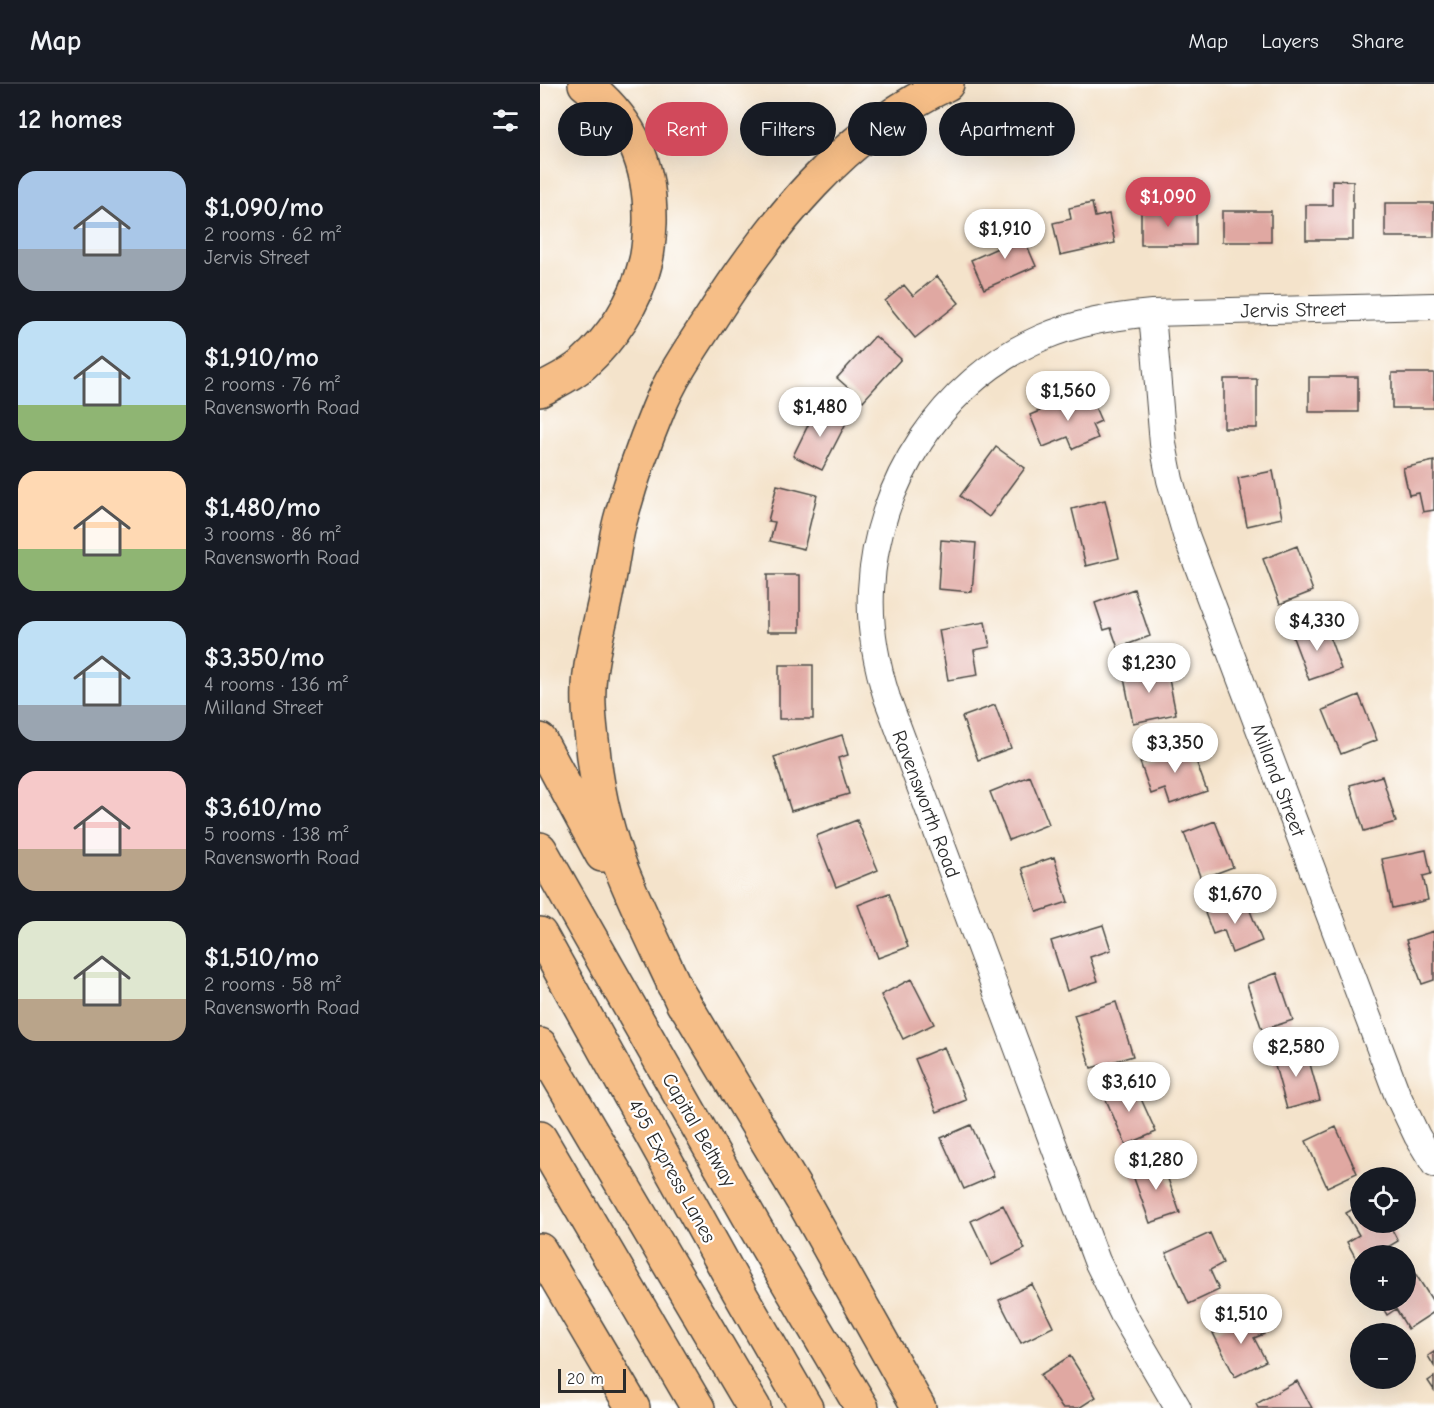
<!DOCTYPE html>
<meta charset="utf-8">
<style>
:root{--surface:#171b24;--page:#20242c;--text:#f1f3f6;--muted:#9ea1a6;--line:#363941;--accent:#d1495b}
body{margin:0;font-family:"Comic Neue",sans-serif;background:var(--page);color:var(--text);height:100vh;display:flex;flex-direction:column;font-size:22px;white-space:nowrap}
*{box-sizing:border-box;margin:0}
p{font-size:20px;color:var(--muted)}
.icon{flex:none;width:33px;height:33px;fill:none;stroke:currentColor;stroke-width:2;stroke-linecap:round;stroke-linejoin:round}
.map{position:relative;flex:1;overflow:hidden}
.details{display:flex;flex-direction:column;background:var(--surface);width:540px}
.details>*{flex:none}
.top-card{position:absolute;left:18px;top:18px;width:570px;height:54px;display:flex;gap:12px}
.tools{position:absolute;left:810px;top:1083px;display:grid;gap:12px}
.tools a{display:grid;place-items:center;width:66px;height:66px;border-radius:50%;background:var(--surface);box-shadow:0 6px 24px #0002;font-size:30px}
.scale{position:absolute;left:18px;bottom:15px;width:68px;box-sizing:border-box;padding-left:6px;border:3px solid #2b2b2b;border-top:0;font-size:16px;line-height:21px;white-space:nowrap;color:#2b2b2b;-webkit-text-stroke:4px #fff;paint-order:stroke}
.price{position:absolute;translate:-50% -51px;padding:0 14px;border-radius:21px;background:#fff;color:#222;font-size:20px;line-height:39px;filter:drop-shadow(0 2px 3px #0008)}
.price::after{content:'';position:absolute;left:50%;top:36px;width:18px;height:14px;margin-left:-9px;background:inherit;clip-path:polygon(0 0,100% 0,50% 100%)}
.price.current{background:var(--accent);color:#fff}
ul{padding:0;list-style:none}
li{display:flex;align-items:center;gap:18px;height:150px;padding:0 18px}
li span{display:grid;place-items:center;flex:none;width:168px;height:120px;border-radius:18px;color:#555}
li>.icon{margin-inline-start:auto}
span .icon{width:72px;height:72px;fill:#fffc;stroke-width:1}
li b{font-size:26px}
h2{display:flex;justify-content:space-between;align-items:center;height:72px;padding:0 18px;font-size:26px}
.chip{padding:0 21px;border-radius:27px;background:var(--surface);box-shadow:0 6px 24px #0002;font-size:21px;line-height:54px}
.chip.current{background:var(--accent);color:#fff}
header{display:flex;align-items:center;gap:36px;box-sizing:border-box;height:84px;padding:0 30px;background:var(--surface);border-bottom:2px solid var(--line)}
header strong{font-size:28px}
nav{display:flex;gap:33px;margin-inline-start:auto;font-size:21px}
main{display:flex;flex:1;min-height:0}
.map>svg:first-child{display:block}
</style>
<header>
<strong>Map</strong>
<nav><a>Map</a><a>Layers</a><a>Share</a></nav>
</header>
<main>
<section class="details">
<h2>12 homes<svg class="icon" aria-label="filters" viewBox="0 0 24 24"><path d="M4 7h16M4 17h16"/><circle cx="9" cy="7" r="2"/><circle cx="15" cy="17" r="2"/></svg></h2>
<ul>
<li><span style="background:linear-gradient(#a9c7e8 65%,#9aa5b1 0)"><svg class="icon" aria-label="home" viewBox="0 0 24 24"><path d="M3 11l9-7 9 7M6 9v11h12V9"/></svg></span><div><b>$1,090/mo</b><p>2 rooms · 62 m²</p><p>Jervis Street</p></div></li>
<li><span style="background:linear-gradient(#bfe0f5 70%,#8fb573 0)"><svg class="icon" aria-label="home" viewBox="0 0 24 24"><path d="M3 11l9-7 9 7M6 9v11h12V9"/></svg></span><div><b>$1,910/mo</b><p>2 rooms · 76 m²</p><p>Ravensworth Road</p></div></li>
<li><span style="background:linear-gradient(#ffd9b3 65%,#8fb573 0)"><svg class="icon" aria-label="home" viewBox="0 0 24 24"><path d="M3 11l9-7 9 7M6 9v11h12V9"/></svg></span><div><b>$1,480/mo</b><p>3 rooms · 86 m²</p><p>Ravensworth Road</p></div></li>
<li><span style="background:linear-gradient(#bfe0f5 70%,#9aa5b1 0)"><svg class="icon" aria-label="home" viewBox="0 0 24 24"><path d="M3 11l9-7 9 7M6 9v11h12V9"/></svg></span><div><b>$3,350/mo</b><p>4 rooms · 136 m²</p><p>Milland Street</p></div></li>
<li><span style="background:linear-gradient(#f6c9c9 65%,#b9a48a 0)"><svg class="icon" aria-label="home" viewBox="0 0 24 24"><path d="M3 11l9-7 9 7M6 9v11h12V9"/></svg></span><div><b>$3,610/mo</b><p>5 rooms · 138 m²</p><p>Ravensworth Road</p></div></li>
<li><span style="background:linear-gradient(#dfe7d0 65%,#b9a48a 0)"><svg class="icon" aria-label="home" viewBox="0 0 24 24"><path d="M3 11l9-7 9 7M6 9v11h12V9"/></svg></span><div><b>$1,510/mo</b><p>2 rooms · 58 m²</p><p>Ravensworth Road</p></div></li>
</ul>
</section>
<div class="map">
<svg width="894" height="1324" viewBox="0 0 894 1324">
<rect width="100%" height="100%" fill="#fff"/>
<filter id="ink" filterUnits="userSpaceOnUse"><feTurbulence type="fractalNoise" baseFrequency=".0167" numOctaves="2"/><feDisplacementMap in="SourceGraphic" scale="12" xChannelSelector="R" yChannelSelector="G"/><feConvolveMatrix kernelMatrix="1 2 1 2 8 2 1 2 1" color-interpolation-filters="sRGB"/></filter>
<filter id="wash" filterUnits="userSpaceOnUse"><feTurbulence type="fractalNoise" baseFrequency=".008" numOctaves="4" result="noise"/><feDisplacementMap in="SourceGraphic" scale="24" xChannelSelector="R" yChannelSelector="G"/><feGaussianBlur stdDeviation="1.35" result="paint"/><feColorMatrix in="noise" values="0 0 0 0 0 0 0 0 0 0 0 0 0 0 0 0 0 1.4 0 .05"/><feComposite in="paint" operator="in"/></filter>
<g filter="url(#wash)">
<rect width="100%" height="100%" fill="#f4e3cb"/>
<g id="blocks">
<path fill="#e0a8a2" d="M 792,96 L 813,97 L 813,156 L 766,156 L 766,121 L 792,121 Z
M 552,119 L 555,133 L 569,130 L 575,159 L 520,171 L 513,139 L 531,135 L 529,124 Z
M 845,119 L 894,119 L 894,153 L 845,153 Z
M 682,127 L 731,127 L 731,158 L 682,158 Z
M 601,128 L 656,128 L 656,161 L 601,161 Z
M 478,141 L 496,182 L 444,205 L 431,176 L 469,159 L 463,147 Z
M 397,192 L 419,219 L 375,254 L 345,217 L 364,201 L 373,212 Z
M 335,252 L 361,275 L 323,317 L 297,294 Z
M 852,289 L 894,289 L 894,324 L 852,324 Z
M 769,293 L 818,293 L 818,328 L 769,328 Z
M 684,295 L 717,295 L 717,344 L 684,344 Z
M 548,307 L 561,337 L 552,341 L 558,354 L 533,365 L 528,353 L 503,363 L 490,331 Z
M 277,323 L 307,337 L 282,386 L 253,372 Z
M 456,363 L 485,384 L 449,433 L 420,412 Z
M 894,377 L 894,426 L 883,428 L 879,409 L 869,411 L 863,384 Z
M 733,387 L 742,434 L 707,442 L 698,394 Z
M 237,401 L 277,411 L 264,465 L 230,457 L 235,438 L 228,437 Z
M 565,416 L 579,474 L 546,482 L 532,425 Z
M 401,456 L 436,459 L 432,508 L 398,505 Z
M 757,462 L 773,507 L 740,520 L 723,475 Z
M 227,491 L 260,491 L 260,548 L 227,548 Z
M 594,505 L 610,552 L 578,564 L 571,544 L 564,546 L 555,519 Z
M 445,538 L 450,563 L 434,566 L 438,591 L 408,596 L 399,546 Z
M 785,540 L 801,585 L 769,596 L 752,551 Z
M 626,580 L 636,630 L 593,639 L 583,589 Z
M 239,581 L 273,581 L 273,635 L 239,635 Z
M 819,611 L 837,656 L 801,670 L 783,626 Z
M 455,621 L 471,664 L 438,676 L 422,633 Z
M 302,651 L 308,671 L 298,674 L 309,710 L 251,727 L 234,673 Z
M 650,660 L 667,707 L 630,720 L 625,705 L 611,710 L 600,678 Z
M 490,692 L 509,740 L 469,756 L 450,708 Z
M 842,692 L 856,738 L 824,747 L 810,701 Z
M 317,736 L 338,786 L 296,803 L 276,752 Z
M 675,737 L 693,783 L 661,795 L 644,749 Z
M 886,766 L 891,790 L 883,792 L 888,816 L 852,824 L 842,775 Z
M 514,773 L 528,818 L 497,828 L 482,784 Z
M 349,809 L 368,863 L 338,874 L 318,821 Z
M 705,814 L 722,857 L 692,869 L 684,846 L 673,850 L 665,829 Z
M 563,841 L 571,866 L 550,873 L 558,897 L 527,907 L 511,857 Z
M 894,847 L 894,896 L 882,900 L 866,856 Z
M 737,889 L 753,936 L 722,946 L 707,900 Z
M 371,895 L 394,940 L 363,955 L 341,911 Z
M 576,918 L 593,972 L 551,984 L 534,931 Z
M 765,962 L 780,1016 L 747,1025 L 732,971 Z
M 404,963 L 426,1016 L 397,1028 L 375,975 Z
M 593,997 L 616,1048 L 586,1061 L 563,1009 Z
M 431,1041 L 454,1092 L 424,1105 L 401,1054 Z
M 796,1043 L 817,1089 L 787,1103 L 766,1057 Z
M 621,1075 L 640,1129 L 610,1139 L 591,1086 Z
M 463,1121 L 485,1165 L 452,1181 L 431,1137 Z
M 820,1121 L 820,1138 L 848,1138 L 858,1157 L 833,1172 L 820,1172 L 820,1179 L 819,1180 L 807,1158 L 819,1151 L 806,1129 Z
M 670,1149 L 683,1179 L 670,1186 L 679,1206 L 649,1220 L 626,1169 Z
M 873,1186 L 894,1219 L 894,1228 L 868,1245 L 856,1225 L 847,1231 L 838,1216 L 866,1216 L 866,1190 Z
M 492,1200 L 513,1243 L 481,1259 L 459,1216 Z
M 713,1229 L 724,1250 L 714,1254 L 726,1277 L 695,1293 L 673,1249 Z
M 894,1268 L 894,1282 L 888,1272 Z
M 530,1272 L 556,1313 L 539,1324 L 522,1324 L 500,1291 Z
M 894,1293 L 894,1306 L 888,1297 Z
M 757,1297 L 772,1324 L 718,1324 L 716,1320 Z"/>
</g>
</g>
<g filter="url(#ink)">
<use href="#blocks" fill-opacity="0" stroke="#494743" stroke-width="1.5"/>
<g fill="none" stroke-linecap="round" stroke-linejoin="round">
<defs>
<path id="minor" d="M 612,229 L 623,360 L 630,396 L 646,451 L 857,1010 L 877,1052 L 894,1080
M 638,1324 L 583,1230 L 557,1177 L 347,614 C 336,579 329,543 331,506 C 336,400 402,297 501,254 C 538,238 572,233 612,229 L 894,222"/>
<path id="highway" d="M 0,306 C 14,298 31,291 43,280 C 72,254 96,218 105,180 C 109,167 109,153 110,139 C 111,81 92,36 45,0
M 0,656 L 62,771
M 0,765 L 215,1143 L 322,1324
M 0,850 L 199,1208 L 266,1324
M 133,900 L 264,1119 L 379,1324
M 143,920 C 123,876 101,833 83,789 C 67,749 57,706 53,664 C 50,640 47,614 50,590 C 53,561 62,534 67,506 C 72,483 74,460 80,437 C 90,400 103,362 118,326 C 131,293 152,263 171,234 C 231,140 304,48 407,0
M 0,961 L 214,1324
M 0,1054 L 158,1324
M 0,1166 L 93,1324"/>
</defs>
<use href="#minor" stroke="#494743" stroke-width="28"/>
<use href="#highway" stroke="#494743" stroke-width="36"/>
<use href="#minor" stroke="#fff" stroke-width="26"/>
<use href="#highway" stroke="#f6be87" stroke-width="33"/>
</g>
</g>
<g text-anchor="middle" dominant-baseline="central" stroke-width="4.5" stroke-linejoin="round" paint-order="stroke">
<g font-size="20" fill="#2b2b2b" stroke="#fff">
<text transform="translate(753 226) rotate(-1)">Jervis Street</text>
<text transform="translate(738 696) rotate(69)">Milland Street</text>
<text transform="translate(386 720) rotate(69)">Ravensworth Road</text>
<text transform="translate(159 1046) rotate(60)">Capital Beltway</text>
<text transform="translate(132 1087) rotate(61)">495 Express Lanes</text>
</g>
</g>
</svg>
<div class="tools">
<a><svg class="icon" aria-label="locate" viewBox="0 0 24 24"><circle cx="12" cy="12" r="6"/><path d="M12 2v4M12 18v4M2 12h4M18 12h4"/></svg></a>
<a>+</a>
<a>−</a>
</div>
<div class="scale">20 m</div>
<b class="price current" style="left:628px;top:144px">$1,090</b>
<b class="price" style="left:465px;top:176px">$1,910</b>
<b class="price" style="left:528px;top:338px">$1,560</b>
<b class="price" style="left:280px;top:354px">$1,480</b>
<b class="price" style="left:777px;top:568px">$4,330</b>
<b class="price" style="left:609px;top:610px">$1,230</b>
<b class="price" style="left:635px;top:690px">$3,350</b>
<b class="price" style="left:695px;top:841px">$1,670</b>
<b class="price" style="left:756px;top:994px">$2,580</b>
<b class="price" style="left:589px;top:1029px">$3,610</b>
<b class="price" style="left:616px;top:1107px">$1,280</b>
<b class="price" style="left:701px;top:1261px">$1,510</b>
<div class="top-card">
<a class="chip">Buy</a>
<a class="chip current">Rent</a>
<a class="chip">Filters</a>
<a class="chip">New</a>
<a class="chip">Apartment</a>
</div>
</div>
</main>
